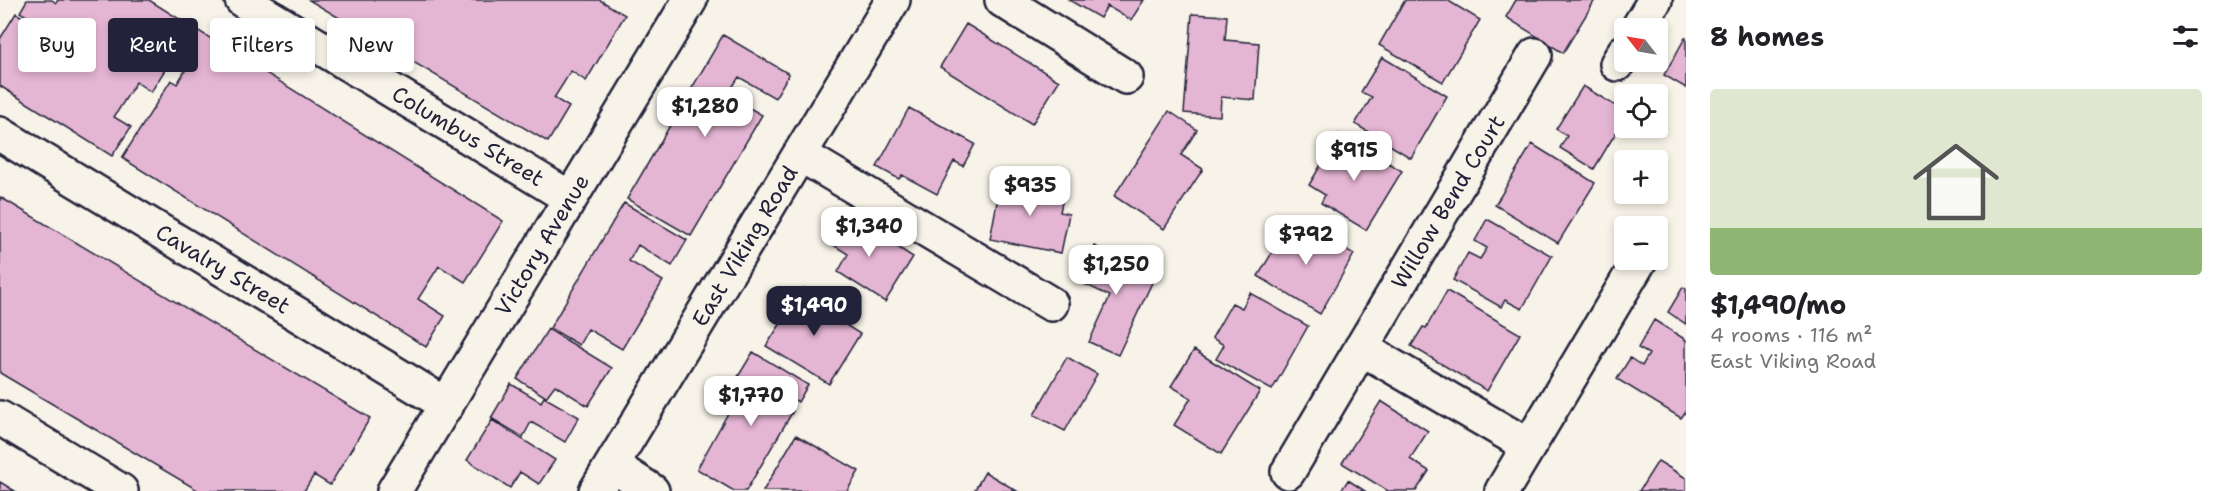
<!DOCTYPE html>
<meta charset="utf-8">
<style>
:root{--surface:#fff;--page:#f6f6f6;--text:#202124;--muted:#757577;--line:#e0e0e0;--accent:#22223b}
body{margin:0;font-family:"Shantell Sans",sans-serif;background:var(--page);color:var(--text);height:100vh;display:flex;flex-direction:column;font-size:22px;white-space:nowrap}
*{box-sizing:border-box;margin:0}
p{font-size:20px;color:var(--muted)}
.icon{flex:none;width:33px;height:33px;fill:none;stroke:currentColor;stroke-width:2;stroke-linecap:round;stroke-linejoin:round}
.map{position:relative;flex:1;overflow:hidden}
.sheet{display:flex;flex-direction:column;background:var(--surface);width:540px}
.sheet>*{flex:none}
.guide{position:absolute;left:18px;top:18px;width:570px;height:54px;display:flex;gap:12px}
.needle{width:39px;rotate:301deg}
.fabs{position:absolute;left:1614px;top:18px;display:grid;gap:12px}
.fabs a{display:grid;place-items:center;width:54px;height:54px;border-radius:6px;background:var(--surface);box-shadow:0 3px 9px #0003;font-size:30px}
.price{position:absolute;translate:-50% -51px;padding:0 14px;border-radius:12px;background:#fff;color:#222;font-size:20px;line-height:39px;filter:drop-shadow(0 2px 3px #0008)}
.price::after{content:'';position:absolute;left:50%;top:36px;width:18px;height:14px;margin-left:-9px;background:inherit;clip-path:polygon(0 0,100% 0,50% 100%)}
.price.active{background:var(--accent);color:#fff}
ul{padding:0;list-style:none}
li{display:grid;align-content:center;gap:12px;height:318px;padding:0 24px}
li+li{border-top:2px solid var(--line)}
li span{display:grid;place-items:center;height:186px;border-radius:6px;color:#555}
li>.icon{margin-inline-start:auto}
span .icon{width:108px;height:108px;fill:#fffc;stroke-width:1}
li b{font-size:26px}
h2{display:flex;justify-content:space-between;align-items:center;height:72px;padding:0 24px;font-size:26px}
.pill{padding:0 21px;border-radius:6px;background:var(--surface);box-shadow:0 3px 9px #0003;font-size:21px;line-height:54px}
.pill.active{background:var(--accent);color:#fff}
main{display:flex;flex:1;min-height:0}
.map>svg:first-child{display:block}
</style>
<main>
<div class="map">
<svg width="1686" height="491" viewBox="0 0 1686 491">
<rect width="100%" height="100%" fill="#f7f3e8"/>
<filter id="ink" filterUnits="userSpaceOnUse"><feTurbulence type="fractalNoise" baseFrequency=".0167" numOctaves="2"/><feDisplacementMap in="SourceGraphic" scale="12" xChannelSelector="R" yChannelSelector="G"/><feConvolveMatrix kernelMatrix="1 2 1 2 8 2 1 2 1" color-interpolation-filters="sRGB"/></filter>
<g filter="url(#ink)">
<path fill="#e5b5d4" stroke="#22223b" stroke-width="1.5" d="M 27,0 L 52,0 L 56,3 L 58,0 L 149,0 L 503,221 L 465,282 L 439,266 L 418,299 L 445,316 L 426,347 L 122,158 L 171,80 L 177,84 L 188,66 L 173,57 L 151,92 L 136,82 L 114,117 L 131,127 L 112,156 L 0,86 L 0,39 L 16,13 L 40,28 L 29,45 L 54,61 L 66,41 L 20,12 Z
M 309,0 L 600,0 L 625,15 L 586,81 L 571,71 L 554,98 L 569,107 L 548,142 Z
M 1069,0 L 1144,0 L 1131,20 L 1107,6 L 1100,18 Z
M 1405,0 L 1447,0 L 1480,20 L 1443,82 L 1379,45 Z
M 1516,0 L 1595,0 L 1563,53 L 1506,17 Z
M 1192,14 L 1227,16 L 1225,40 L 1259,43 L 1255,100 L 1221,97 L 1220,116 L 1184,113 Z
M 966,24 L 1059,81 L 1032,124 L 940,67 Z
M 723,35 L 789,74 L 775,98 L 739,77 L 727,95 L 762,115 L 691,236 L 627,199 Z
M 1685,38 L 1686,38 L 1686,88 L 1664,75 Z
M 1382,57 L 1447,96 L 1411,158 L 1355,124 L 1372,97 L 1361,92 Z
M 1583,86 L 1624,111 L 1624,119 L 1594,169 L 1560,148 L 1567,136 L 1556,129 Z
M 909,108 L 975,144 L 963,166 L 954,161 L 937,194 L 902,175 L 899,179 L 877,167 Z
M 1169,111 L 1197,130 L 1181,155 L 1203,169 L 1164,229 L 1114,196 Z
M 1339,134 L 1402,171 L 1366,230 L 1321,203 L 1325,195 L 1309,185 Z
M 1532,144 L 1595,183 L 1558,243 L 1495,205 Z
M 1001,181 L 1064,193 L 1060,212 L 1069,214 L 1061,253 L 990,239 Z
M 0,197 L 370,418 L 330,485 L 314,475 L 304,491 L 199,491 L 0,373 Z
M 624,203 L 687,240 L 672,266 L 638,245 L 629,261 L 663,281 L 622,349 L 588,329 L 579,345 L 550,328 Z
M 845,213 L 913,257 L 885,302 L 838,272 L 848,254 L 827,241 Z
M 1293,218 L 1354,254 L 1320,314 L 1258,276 Z
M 1487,219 L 1552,256 L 1522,309 L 1505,300 L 1501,307 L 1453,280 L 1468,253 L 1480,259 L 1487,248 L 1475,241 Z
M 1094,246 L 1156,274 L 1118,355 L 1089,342 L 1110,296 L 1078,281 Z
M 1683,287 L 1686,289 L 1686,324 L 1668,312 Z
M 804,288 L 846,314 L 841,322 L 860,334 L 829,384 L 766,346 Z
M 1447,291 L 1520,334 L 1487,391 L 1411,346 L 1423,327 L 1426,328 Z
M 1250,293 L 1308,326 L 1272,390 L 1216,359 L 1224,345 L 1212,338 L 1232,303 L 1242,308 Z
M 1654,320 L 1686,340 L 1686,411 L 1681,418 L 1617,379 L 1630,358 L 1642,366 L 1649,354 L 1638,348 Z
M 548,329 L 612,368 L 588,406 L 555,385 L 546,397 L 517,379 Z
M 1194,350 L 1260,391 L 1221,454 L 1174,425 L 1191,398 L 1171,386 Z
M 753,352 L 808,385 L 798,402 L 766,383 L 761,392 L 793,411 L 746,491 L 734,491 L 697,469 L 737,397 L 757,408 L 764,396 L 736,380 Z
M 1067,357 L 1097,374 L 1065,431 L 1034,415 Z
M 511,384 L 541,402 L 544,397 L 579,417 L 565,442 L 531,422 L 523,437 L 491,418 Z
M 1381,401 L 1428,431 L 1410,459 L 1429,471 L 1416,491 L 1388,491 L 1342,463 Z
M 492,420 L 555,460 L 539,484 L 520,472 L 510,488 L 467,460 Z
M 796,435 L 859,471 L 847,491 L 763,491 Z
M 1658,461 L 1686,478 L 1686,491 L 1639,491 Z
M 985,472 L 1017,491 L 974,491 Z
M 1348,480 L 1365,491 L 1341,491 Z
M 0,482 L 15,491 L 0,491 Z"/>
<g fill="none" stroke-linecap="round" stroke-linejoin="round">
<defs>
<path id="minor" d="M 242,0 L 570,198
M 1002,0 L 1126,77
M 1638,28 L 1655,0
M 1617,64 L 1624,52
M 0,134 L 447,405
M 801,155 L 1051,304
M 1361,348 L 1529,446
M 0,418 L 121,491
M 612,465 L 652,491
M 1288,472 L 1535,55
M 394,491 L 690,0
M 596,491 L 893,0
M 1502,491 L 1640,260"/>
</defs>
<use href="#minor" stroke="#22223b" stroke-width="38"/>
<use href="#minor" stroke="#f7f3e8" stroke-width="33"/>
</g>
</g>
<g text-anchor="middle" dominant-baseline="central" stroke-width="5" stroke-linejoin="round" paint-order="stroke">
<g font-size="22" fill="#22223b" stroke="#f7f3e8">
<text transform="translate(468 136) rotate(31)">Columbus Street</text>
<text transform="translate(1448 202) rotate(-59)">Willow Bend Court</text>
<text transform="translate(542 245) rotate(-59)">Victory Avenue</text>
<text transform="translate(745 246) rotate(-59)">East Viking Road</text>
<text transform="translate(223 269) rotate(31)">Cavalry Street</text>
</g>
</g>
</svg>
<div class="fabs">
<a><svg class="needle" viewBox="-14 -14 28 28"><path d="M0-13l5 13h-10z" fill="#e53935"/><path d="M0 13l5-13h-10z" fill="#757577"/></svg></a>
<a><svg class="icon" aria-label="locate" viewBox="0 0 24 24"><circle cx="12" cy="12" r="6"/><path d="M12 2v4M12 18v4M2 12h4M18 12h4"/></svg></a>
<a>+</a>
<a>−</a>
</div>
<b class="price" style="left:705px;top:138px">$1,280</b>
<b class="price" style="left:1354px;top:182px">$915</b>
<b class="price" style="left:1030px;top:217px">$935</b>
<b class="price" style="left:869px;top:258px">$1,340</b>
<b class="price" style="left:1306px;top:266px">$792</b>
<b class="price" style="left:1116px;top:296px">$1,250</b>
<b class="price active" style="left:814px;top:337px">$1,490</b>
<b class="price" style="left:751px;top:427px">$1,770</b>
<div class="guide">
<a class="pill">Buy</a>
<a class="pill active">Rent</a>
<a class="pill">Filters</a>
<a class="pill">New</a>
</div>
</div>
<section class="sheet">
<h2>8 homes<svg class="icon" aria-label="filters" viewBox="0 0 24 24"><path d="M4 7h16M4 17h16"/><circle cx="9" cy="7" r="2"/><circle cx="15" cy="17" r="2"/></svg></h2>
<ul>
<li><span style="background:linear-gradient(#dfe7d0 75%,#8fb573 0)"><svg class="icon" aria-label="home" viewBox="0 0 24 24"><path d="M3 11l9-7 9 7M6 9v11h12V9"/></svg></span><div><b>$1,490/mo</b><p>4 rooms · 116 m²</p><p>East Viking Road</p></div></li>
</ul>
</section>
</main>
